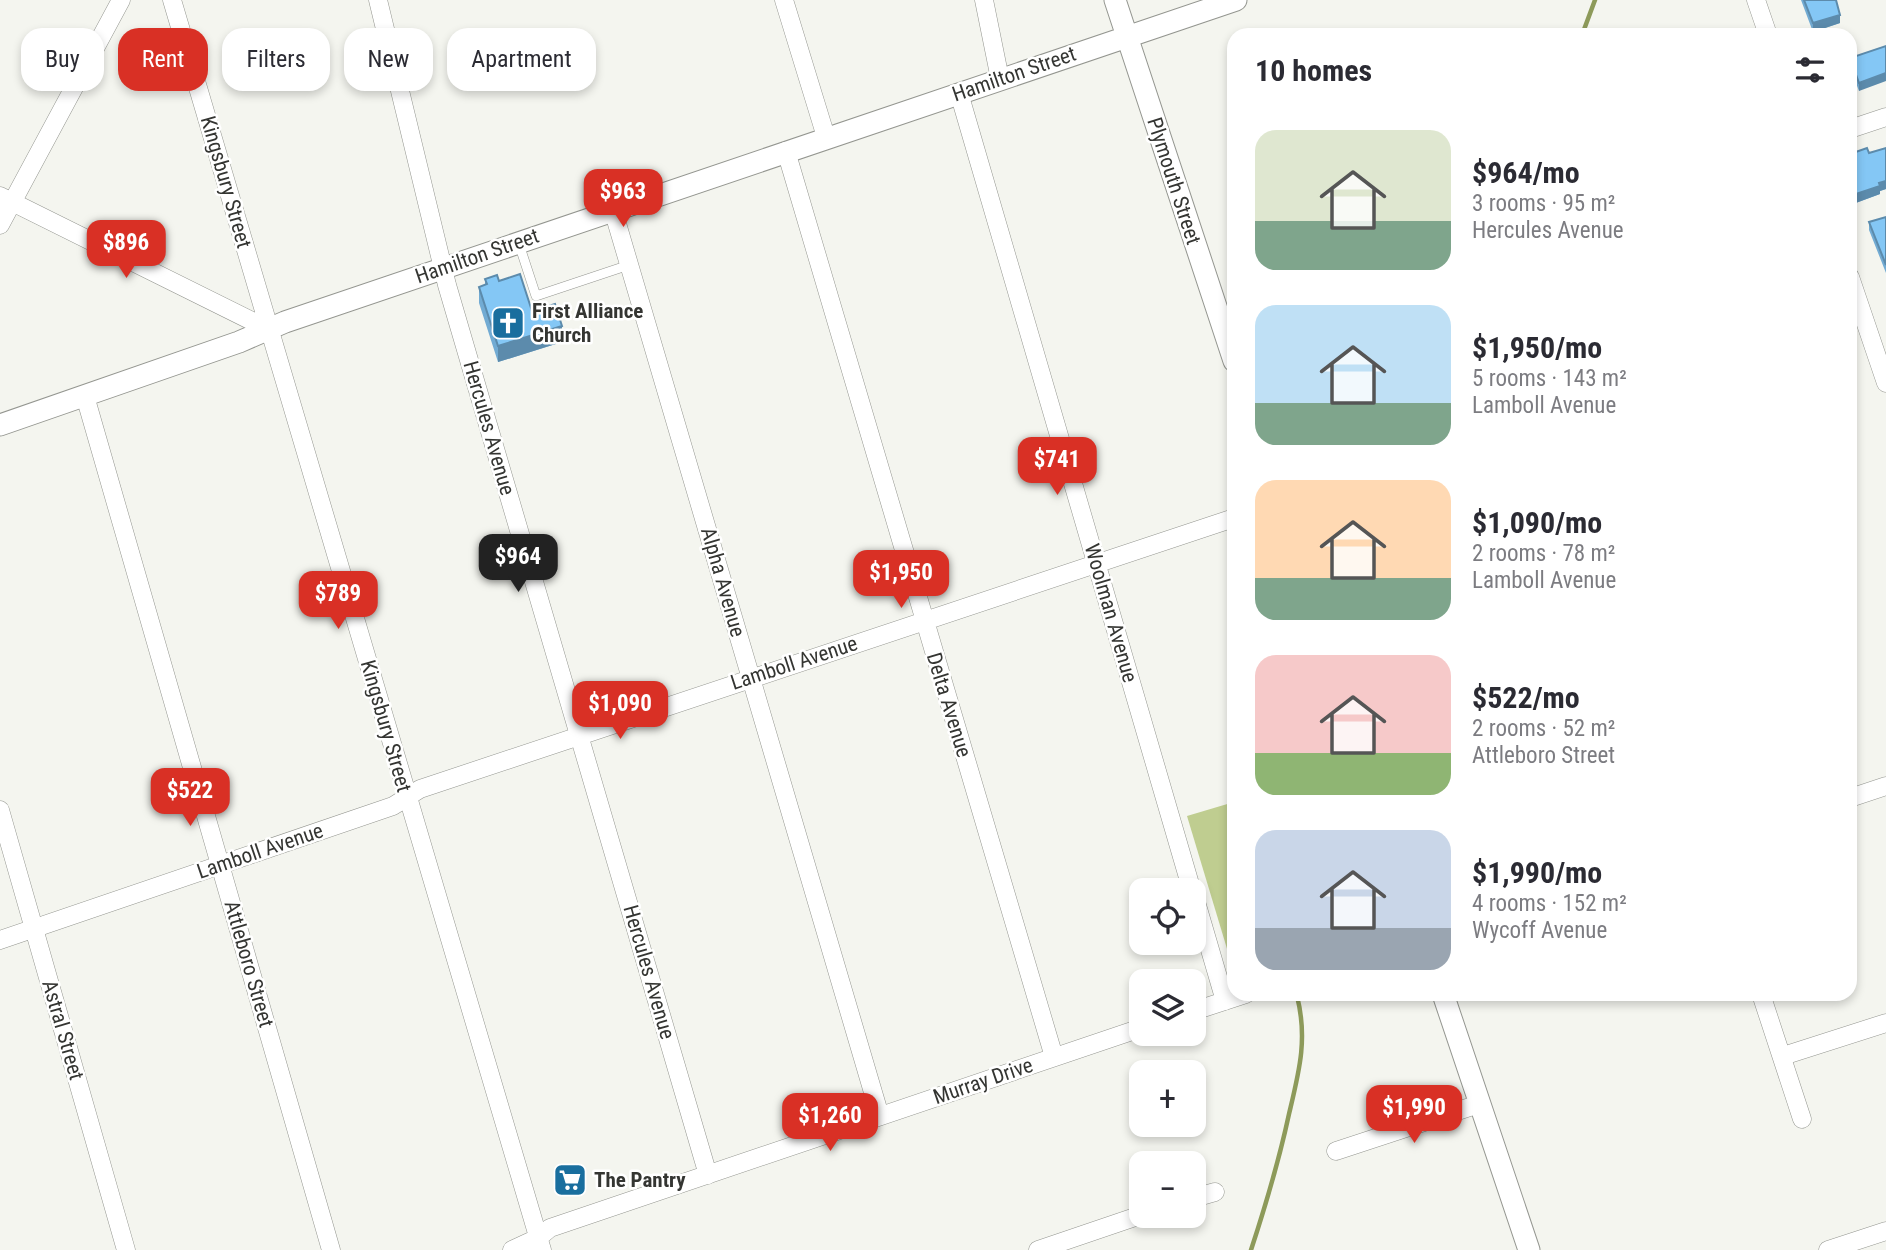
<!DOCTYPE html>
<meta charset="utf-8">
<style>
:root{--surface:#fff;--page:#f2f2f3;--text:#2b2b33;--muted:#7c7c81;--accent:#d93025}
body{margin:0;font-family:"Roboto Condensed",sans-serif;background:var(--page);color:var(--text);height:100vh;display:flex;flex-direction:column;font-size:26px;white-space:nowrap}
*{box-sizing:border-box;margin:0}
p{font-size:23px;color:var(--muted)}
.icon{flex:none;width:38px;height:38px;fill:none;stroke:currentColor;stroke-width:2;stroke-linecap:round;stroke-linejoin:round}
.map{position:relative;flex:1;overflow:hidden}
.details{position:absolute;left:1227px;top:28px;width:630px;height:973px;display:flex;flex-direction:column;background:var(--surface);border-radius:21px;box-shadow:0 4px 10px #0003}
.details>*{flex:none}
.hud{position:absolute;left:21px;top:28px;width:665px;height:63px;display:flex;gap:14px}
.fabs{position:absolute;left:1129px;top:878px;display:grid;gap:14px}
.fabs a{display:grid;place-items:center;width:77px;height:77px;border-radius:14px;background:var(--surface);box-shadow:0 4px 10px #0003;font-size:35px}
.price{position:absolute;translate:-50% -60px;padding:0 16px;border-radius:14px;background:var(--accent);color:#fff;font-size:23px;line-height:46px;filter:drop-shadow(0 2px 4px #0008)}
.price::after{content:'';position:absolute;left:50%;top:42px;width:21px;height:16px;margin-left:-10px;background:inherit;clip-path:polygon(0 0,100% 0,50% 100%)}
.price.current{background:#222;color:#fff}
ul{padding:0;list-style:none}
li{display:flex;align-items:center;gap:21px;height:175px;padding:0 28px}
li span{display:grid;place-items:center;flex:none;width:196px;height:140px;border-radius:21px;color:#555}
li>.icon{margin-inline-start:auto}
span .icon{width:84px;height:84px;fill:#fffc;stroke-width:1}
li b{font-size:30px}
h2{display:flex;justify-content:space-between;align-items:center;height:84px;padding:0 28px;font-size:30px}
.pill{padding:0 24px;border-radius:21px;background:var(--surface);box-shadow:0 4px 10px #0003;font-size:24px;line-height:63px}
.pill.current{background:var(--accent);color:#fff}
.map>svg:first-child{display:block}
</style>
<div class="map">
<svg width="1886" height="1250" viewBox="0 0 1886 1250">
<rect width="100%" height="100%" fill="#f4f5ef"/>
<path fill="#bfcd90" d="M 1234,802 L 1234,972 L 1187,816 Z"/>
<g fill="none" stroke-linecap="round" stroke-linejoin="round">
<path stroke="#8d9a5a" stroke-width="4.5" d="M 1582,35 L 1595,0
M 1251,1250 C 1266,1204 1279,1161 1289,1114 C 1299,1072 1308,1039 1297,996"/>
<defs>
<path id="service" d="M 519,244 L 536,296 L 629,265"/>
<path id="minor" d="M 172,0 L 542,1250
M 378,0 L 447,285 L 708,1175
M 784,0 L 826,137
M 984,0 L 1000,79
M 1756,0 L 1768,35
M 959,93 L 1192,891
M 1850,129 L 1886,117
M 786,151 L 1054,1057
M 0,196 L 268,329
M 613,210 L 880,1116
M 0,225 L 121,0
M 1850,277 L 1886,383
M 85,396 L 331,1250
M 1850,798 L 1886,786
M 0,810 L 126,1250
M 1194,895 L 1225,1001
M 0,940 L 393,806 L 420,789 L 1234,518
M 1761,994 L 1802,1119
M 1194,1011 L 1246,994
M 1783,1056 L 1886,1023
M 1336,1151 L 1479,1104
M 1194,1198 L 1215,1192
M 512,1250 L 538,1238 L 550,1228 L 1141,1028
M 1038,1250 L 1141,1215
M 1828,1250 L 1886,1231"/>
<path id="tertiary" d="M 1115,0 L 1234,361
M 0,425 L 239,342 L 285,322 L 1236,0
M 1443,994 L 1529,1250"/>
</defs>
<use href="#service" stroke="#949690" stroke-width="10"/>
<use href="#minor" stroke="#949690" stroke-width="19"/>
<use href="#tertiary" stroke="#949690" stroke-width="23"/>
<use href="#service" stroke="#fff" stroke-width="9"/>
<use href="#minor" stroke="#fff" stroke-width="18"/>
<use href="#tertiary" stroke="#fff" stroke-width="21"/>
</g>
<path fill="#72abd3" d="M 1801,0 L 1836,0 L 1840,23 L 1813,32 Z
M 1886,46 L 1859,91 L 1850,67 L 1850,58 Z
M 1886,148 L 1886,189 L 1880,191 L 1880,194 L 1853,204 L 1850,196 L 1850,154 L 1869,153 Z
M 1886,217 L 1886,273 L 1869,230 L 1869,222 Z
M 485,279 L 499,281 L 532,311 L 562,342 L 498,362 L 479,303 L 479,287 L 485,285 Z"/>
<path fill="#5c8bac" d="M 1840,15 L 1840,23 L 1813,32 L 1813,23 Z
M 1886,73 L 1886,81 L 1859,91 L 1859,83 Z
M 1886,181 L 1886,189 L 1880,191 L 1880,194 L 1853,204 L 1853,195 Z
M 562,326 L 562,342 L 498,362 L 498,346 Z"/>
<path fill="#84c7f5" stroke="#5c8bac" stroke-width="2" d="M 1804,0 L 1836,0 L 1840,15 L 1813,23 Z
M 1886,46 L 1886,73 L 1859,83 L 1850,58 Z
M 1867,148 L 1869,153 L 1886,148 L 1886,181 L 1879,183 L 1880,186 L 1853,195 L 1850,188 L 1850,154 Z
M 1886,217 L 1886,265 L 1869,222 Z
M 520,274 L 532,311 L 555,304 L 562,326 L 498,346 L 479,287 L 487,284 L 485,279 L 497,275 L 499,281 Z"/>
<defs>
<symbol id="church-square" viewBox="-11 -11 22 22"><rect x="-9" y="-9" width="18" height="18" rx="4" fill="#196e9e" stroke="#fff"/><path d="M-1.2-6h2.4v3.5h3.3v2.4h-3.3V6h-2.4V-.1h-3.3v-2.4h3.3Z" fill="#fff"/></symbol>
<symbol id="supermarket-square" viewBox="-11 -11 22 22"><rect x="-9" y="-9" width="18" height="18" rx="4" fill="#196e9e" stroke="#fff"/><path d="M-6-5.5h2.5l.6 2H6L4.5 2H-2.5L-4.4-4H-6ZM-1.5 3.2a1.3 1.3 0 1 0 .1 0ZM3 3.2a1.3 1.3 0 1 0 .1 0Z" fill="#fff"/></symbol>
</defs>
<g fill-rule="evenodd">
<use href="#church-square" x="489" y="304" width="38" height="38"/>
<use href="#supermarket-square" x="551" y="1161" width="38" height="38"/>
</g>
<g text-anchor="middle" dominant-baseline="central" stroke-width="5" stroke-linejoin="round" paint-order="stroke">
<g font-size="21" fill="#343532" stroke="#fff">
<text transform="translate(1014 74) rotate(-19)">Hamilton Street</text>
<text transform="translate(1174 181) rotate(72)">Plymouth Street</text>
<text transform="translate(226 182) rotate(74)">Kingsbury Street</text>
<text transform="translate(477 256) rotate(-19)">Hamilton Street</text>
<text transform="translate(489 428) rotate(74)">Hercules Avenue</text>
<text transform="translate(723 582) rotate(74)">Alpha Avenue</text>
<text transform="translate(1111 613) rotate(74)">Woolman Avenue</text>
<text transform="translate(794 663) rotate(-18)">Lamboll Avenue</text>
<text transform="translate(949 705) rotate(73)">Delta Avenue</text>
<text transform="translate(386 726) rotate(74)">Kingsbury Street</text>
<text transform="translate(260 851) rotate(-19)">Lamboll Avenue</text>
<text transform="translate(249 964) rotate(74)">Attleboro Street</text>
<text transform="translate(649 972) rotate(74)">Hercules Avenue</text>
<text transform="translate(63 1030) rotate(74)">Astral Street</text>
<text transform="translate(983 1081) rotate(-19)">Murray Drive</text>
</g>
<g font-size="21" font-weight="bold" fill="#343532" stroke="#fff" text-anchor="start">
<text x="532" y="311">First Alliance<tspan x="532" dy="24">Church</tspan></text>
<text x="594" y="1180">The Pantry</text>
</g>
</g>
</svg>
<div class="fabs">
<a><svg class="icon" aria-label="locate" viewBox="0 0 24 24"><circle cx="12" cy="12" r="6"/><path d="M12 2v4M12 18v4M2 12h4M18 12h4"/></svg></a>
<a><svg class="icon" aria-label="layers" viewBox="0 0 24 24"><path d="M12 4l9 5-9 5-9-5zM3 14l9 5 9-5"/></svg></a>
<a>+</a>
<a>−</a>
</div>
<b class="price" style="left:623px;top:229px">$963</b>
<b class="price" style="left:126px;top:280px">$896</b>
<b class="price" style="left:1057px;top:497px">$741</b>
<b class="price current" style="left:518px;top:594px">$964</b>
<b class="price" style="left:901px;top:610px">$1,950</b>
<b class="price" style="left:338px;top:631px">$789</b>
<b class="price" style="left:620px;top:741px">$1,090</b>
<b class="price" style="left:190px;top:828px">$522</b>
<b class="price" style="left:1414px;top:1145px">$1,990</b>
<b class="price" style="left:830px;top:1153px">$1,260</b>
<div class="hud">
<a class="pill">Buy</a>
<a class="pill current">Rent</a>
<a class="pill">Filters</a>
<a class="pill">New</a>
<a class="pill">Apartment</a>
</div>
<section class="details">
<h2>10 homes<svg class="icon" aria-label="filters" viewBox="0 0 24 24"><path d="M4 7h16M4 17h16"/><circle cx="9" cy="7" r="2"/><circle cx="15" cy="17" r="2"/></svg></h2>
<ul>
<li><span style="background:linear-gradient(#dfe7d0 65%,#7fa58c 0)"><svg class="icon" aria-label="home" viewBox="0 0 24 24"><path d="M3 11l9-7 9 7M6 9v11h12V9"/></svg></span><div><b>$964/mo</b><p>3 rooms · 95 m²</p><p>Hercules Avenue</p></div></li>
<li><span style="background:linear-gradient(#bfe0f5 70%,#7fa58c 0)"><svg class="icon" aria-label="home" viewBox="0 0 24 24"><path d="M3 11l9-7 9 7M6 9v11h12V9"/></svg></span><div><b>$1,950/mo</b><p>5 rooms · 143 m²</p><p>Lamboll Avenue</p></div></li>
<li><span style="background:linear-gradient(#ffd9b3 70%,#7fa58c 0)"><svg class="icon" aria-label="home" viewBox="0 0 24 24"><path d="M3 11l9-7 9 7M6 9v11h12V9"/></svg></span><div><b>$1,090/mo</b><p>2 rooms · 78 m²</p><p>Lamboll Avenue</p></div></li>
<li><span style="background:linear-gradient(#f6c9c9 70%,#8fb573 0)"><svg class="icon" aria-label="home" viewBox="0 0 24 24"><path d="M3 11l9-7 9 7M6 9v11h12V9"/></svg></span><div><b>$522/mo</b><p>2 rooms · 52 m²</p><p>Attleboro Street</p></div></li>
<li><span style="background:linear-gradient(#c9d6e8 70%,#9aa5b1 0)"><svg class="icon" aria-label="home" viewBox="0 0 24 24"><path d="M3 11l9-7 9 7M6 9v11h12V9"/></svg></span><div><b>$1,990/mo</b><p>4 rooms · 152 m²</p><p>Wycoff Avenue</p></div></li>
</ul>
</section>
</div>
